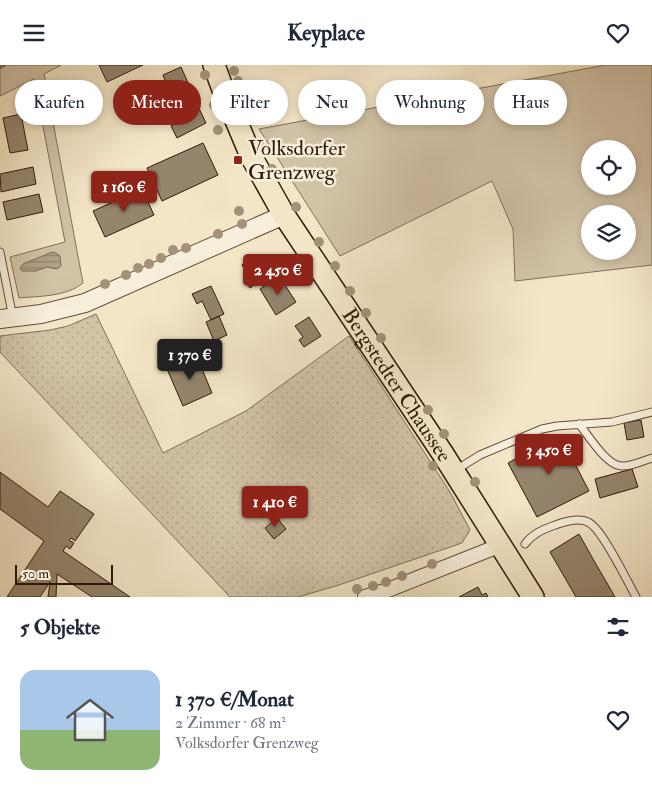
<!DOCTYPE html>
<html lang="de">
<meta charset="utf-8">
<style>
:root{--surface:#fff;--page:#f2f2f3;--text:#1f2937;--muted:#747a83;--line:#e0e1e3;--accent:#8f2418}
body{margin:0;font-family:"IM FELL Double Pica",serif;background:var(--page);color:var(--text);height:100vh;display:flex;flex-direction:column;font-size:19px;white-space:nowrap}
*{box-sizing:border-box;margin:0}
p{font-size:16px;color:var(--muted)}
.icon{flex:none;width:28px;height:28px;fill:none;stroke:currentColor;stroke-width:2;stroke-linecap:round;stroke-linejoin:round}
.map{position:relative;height:532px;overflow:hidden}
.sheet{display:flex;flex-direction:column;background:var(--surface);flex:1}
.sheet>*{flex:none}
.banner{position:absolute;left:15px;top:15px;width:622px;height:45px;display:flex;gap:10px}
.tools{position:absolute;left:581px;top:75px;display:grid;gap:10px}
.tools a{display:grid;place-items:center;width:55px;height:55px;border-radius:50%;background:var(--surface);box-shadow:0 2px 8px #0003;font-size:25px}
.scale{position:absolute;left:15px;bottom:12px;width:98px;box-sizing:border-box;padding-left:5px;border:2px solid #301b0b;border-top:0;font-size:14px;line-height:18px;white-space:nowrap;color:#301b0b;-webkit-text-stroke:4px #f7efdb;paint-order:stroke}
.price{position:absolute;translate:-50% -42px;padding:0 11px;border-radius:5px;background:var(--accent);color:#fff;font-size:16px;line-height:32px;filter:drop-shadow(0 1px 2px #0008)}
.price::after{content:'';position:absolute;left:50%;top:30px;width:15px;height:11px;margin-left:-8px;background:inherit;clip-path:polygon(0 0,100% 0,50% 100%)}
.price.on{background:#222;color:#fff}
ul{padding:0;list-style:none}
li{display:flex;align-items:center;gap:15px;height:125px;padding:0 20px}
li+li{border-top:1px solid var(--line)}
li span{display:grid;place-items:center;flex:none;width:140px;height:100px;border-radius:15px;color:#555}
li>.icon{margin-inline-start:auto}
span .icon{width:60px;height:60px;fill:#fffc;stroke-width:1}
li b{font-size:21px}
h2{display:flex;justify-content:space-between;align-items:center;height:60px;padding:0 20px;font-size:21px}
.chip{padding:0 18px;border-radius:22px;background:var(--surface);box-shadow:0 2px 8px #0003;font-size:18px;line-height:45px}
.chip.on{background:var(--accent);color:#fff}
header{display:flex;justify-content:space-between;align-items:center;height:65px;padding:0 20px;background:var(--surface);font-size:22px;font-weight:700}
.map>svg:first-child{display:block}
</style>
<header><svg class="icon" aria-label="menu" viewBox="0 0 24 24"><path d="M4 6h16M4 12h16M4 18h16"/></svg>Keyplace<svg class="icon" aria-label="heart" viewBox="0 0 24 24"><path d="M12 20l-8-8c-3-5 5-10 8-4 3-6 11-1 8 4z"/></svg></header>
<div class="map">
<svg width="652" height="532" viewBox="0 0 652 532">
<defs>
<pattern id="park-dots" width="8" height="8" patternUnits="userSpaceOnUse" patternTransform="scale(1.25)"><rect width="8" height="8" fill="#d2c3a7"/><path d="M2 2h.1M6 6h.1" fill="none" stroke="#b5a78e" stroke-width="1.8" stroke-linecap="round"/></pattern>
<pattern id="water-rules" width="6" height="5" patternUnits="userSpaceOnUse" patternTransform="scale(1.25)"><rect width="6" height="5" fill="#b1a187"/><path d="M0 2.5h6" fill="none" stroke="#90826d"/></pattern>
</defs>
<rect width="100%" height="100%" fill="#f3e6c7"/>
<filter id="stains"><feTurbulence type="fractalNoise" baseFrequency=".004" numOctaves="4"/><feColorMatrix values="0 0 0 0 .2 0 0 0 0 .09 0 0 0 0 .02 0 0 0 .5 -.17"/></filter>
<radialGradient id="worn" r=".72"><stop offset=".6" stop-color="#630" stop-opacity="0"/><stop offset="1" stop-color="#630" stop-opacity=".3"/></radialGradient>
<path fill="#d2c3a7" stroke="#816f59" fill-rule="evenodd" d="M 0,0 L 61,0 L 44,9 L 83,218 C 66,232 39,231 19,233 L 10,192 L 65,177 L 34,14 L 0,31 Z
M 606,0 L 652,0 L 652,200 L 515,216 L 513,164 L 492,116 L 340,191 L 259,64 ZM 590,84 L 628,84 L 628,121 L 590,121 ZM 590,149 L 628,149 L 628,186 L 590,186 Z"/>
<path fill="url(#park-dots)" stroke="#816f59" d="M 96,249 L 163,388 L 246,346 L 349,271 L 450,427 L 470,465 L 462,478 L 339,520 L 298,532 L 230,532 L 0,287 L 0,271 L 50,265 L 68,261 Z"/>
<path fill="url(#water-rules)" stroke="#7d6b55" d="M 52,187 L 56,188 L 60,191 L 61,201 L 57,204 L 47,202 L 36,206 L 22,206 L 20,203 L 23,199 Z"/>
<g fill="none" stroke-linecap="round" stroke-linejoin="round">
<path stroke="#7d6b55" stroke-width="4" d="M 0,2 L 4,0"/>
</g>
<path fill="#95856d" stroke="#301b0b" d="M 99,0 L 143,0 L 107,17 Z
M 181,2 L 189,20 L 170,28 L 163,10 Z
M 162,17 L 171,39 L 157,45 L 147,23 Z
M 196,37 L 206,58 L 177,73 L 171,61 L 184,55 L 179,45 Z
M 21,49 L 28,85 L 10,88 L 3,53 Z
M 203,78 L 218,110 L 162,136 L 147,103 Z
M 33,102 L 36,119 L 1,127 L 0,109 Z
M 142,124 L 154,150 L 105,172 L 93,146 Z
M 39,129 L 43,147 L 7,155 L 3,137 Z
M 256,190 L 268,206 L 256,215 L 257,218 L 250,223 L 243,213 L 248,209 L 242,200 Z
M 279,211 L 296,237 L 276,250 L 260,224 Z
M 211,221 L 224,249 L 211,255 L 202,236 L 197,239 L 192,229 Z
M 219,251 L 227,270 L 214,276 L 206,257 Z
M 309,252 L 321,271 L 304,282 L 299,275 L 303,272 L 295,261 Z
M 197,292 L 212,328 L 183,341 L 167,304 Z
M 641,355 L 644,372 L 627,375 L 624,358 Z
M 560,370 L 589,426 L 537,452 L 508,398 Z
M 632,404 L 638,422 L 600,433 L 595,414 Z
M 0,407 L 48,442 L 60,426 L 94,449 L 75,476 L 71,473 L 69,475 L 74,478 L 70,484 L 66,481 L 63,486 L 130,532 L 92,532 L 57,509 L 56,532 L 48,532 L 50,517 L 40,532 L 7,532 L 44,476 L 0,444 Z
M 277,453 L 286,464 L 274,474 L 265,463 Z
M 579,469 L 593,494 L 615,532 L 576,532 L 550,487 Z
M 478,522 L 482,530 L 486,528 L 488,532 L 459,532 Z"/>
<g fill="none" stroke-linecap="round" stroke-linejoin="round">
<defs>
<path id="service" d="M 0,187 L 13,253
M 579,359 C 589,371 606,400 621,401 C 631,402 642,396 652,393
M 456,405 L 480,390 L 542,364 L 557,361 L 612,357 L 652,347
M 525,479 C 534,467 545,464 558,459 C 567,456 580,453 588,457 C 602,463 627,516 636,532"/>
<path id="minor" d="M 365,532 L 388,525 L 501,480"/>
<path id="tertiary" d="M 0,254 L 41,249 L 85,238 L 284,150"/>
<g id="primary">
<path id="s1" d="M 214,0 L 222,22 L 251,91 L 284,150 L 443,389 L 533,532"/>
</g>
</defs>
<use href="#service" stroke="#614e3a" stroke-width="9"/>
<use href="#minor" stroke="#614e3a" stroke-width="16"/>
<use href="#tertiary" stroke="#614e3a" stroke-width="20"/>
<use href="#primary" stroke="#301b0b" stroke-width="24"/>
<use href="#service" stroke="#f7efdb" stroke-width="7"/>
<use href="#minor" stroke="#f7efdb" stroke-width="14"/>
<use href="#tertiary" stroke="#f7efdb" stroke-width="18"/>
<use href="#primary" stroke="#f3e6c7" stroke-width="21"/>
</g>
<g fill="#a39279">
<circle cx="234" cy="6" r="5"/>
<circle cx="205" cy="10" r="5"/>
<circle cx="238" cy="16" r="5"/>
<circle cx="214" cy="40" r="5"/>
<circle cx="218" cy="65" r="5"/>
<circle cx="259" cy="79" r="5"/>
<circle cx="272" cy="104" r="5"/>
<circle cx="296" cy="142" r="5"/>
<circle cx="239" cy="146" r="5"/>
<circle cx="242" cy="159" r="5"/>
<circle cx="218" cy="169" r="5"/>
<circle cx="319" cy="177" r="5"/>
<circle cx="186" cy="183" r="5"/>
<circle cx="173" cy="185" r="5"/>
<circle cx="161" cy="193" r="5"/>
<circle cx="149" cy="199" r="5"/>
<circle cx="335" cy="201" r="5"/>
<circle cx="138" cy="203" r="5"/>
<circle cx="126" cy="210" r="5"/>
<circle cx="105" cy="219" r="5"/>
<circle cx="350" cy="226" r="5"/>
<circle cx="366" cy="248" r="5"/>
<circle cx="381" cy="273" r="5"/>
<circle cx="428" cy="345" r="5"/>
<circle cx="444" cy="369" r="5"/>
<circle cx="433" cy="401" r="5"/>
<circle cx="475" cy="417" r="5"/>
<circle cx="432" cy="499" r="5"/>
<circle cx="402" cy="511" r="5"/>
<circle cx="386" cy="517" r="5"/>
<circle cx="373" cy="521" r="5"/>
<circle cx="357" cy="524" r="5"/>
</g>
<rect fill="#8f2418" stroke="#f7efdb" stroke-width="2" x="233" y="90" width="10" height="10" rx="2.5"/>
<g text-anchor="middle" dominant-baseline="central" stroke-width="5" stroke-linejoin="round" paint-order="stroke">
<g font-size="21" fill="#301b0b" stroke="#f7efdb" text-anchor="start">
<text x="248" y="83">Volksdorfer<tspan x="248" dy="24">Grenzweg</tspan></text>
</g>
<g font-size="21" fill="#301b0b" stroke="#f7efdb">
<text stroke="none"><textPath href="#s1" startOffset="370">Bergstedter Chaussee</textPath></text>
</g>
</g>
<rect width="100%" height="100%" filter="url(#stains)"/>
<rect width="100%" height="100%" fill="url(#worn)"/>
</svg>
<div class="tools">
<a><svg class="icon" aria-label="locate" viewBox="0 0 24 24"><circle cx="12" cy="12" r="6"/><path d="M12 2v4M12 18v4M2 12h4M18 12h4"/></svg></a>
<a><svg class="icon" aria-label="layers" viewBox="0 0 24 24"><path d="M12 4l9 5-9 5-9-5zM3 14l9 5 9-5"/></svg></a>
</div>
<div class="scale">50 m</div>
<b class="price" style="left:124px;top:148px">1 160 €</b>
<b class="price" style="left:278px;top:231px">2 450 €</b>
<b class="price on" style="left:190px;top:316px">1 370 €</b>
<b class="price" style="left:549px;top:411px">3 450 €</b>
<b class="price" style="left:275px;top:463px">1 410 €</b>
<div class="banner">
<a class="chip">Kaufen</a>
<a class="chip on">Mieten</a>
<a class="chip">Filter</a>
<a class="chip">Neu</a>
<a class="chip">Wohnung</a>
<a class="chip">Haus</a>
</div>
</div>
<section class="sheet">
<h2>5 Objekte<svg class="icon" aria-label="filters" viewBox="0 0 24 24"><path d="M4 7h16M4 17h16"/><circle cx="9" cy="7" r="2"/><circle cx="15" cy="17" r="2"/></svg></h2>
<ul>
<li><span style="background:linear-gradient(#a9c7e8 60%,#8fb573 0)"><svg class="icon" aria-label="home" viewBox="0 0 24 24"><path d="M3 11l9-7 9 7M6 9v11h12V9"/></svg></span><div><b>1 370 €/Monat</b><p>2 Zimmer · 68 m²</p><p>Volksdorfer Grenzweg</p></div><svg class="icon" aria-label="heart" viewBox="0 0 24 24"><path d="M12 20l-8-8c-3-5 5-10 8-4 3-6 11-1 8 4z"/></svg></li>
</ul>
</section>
